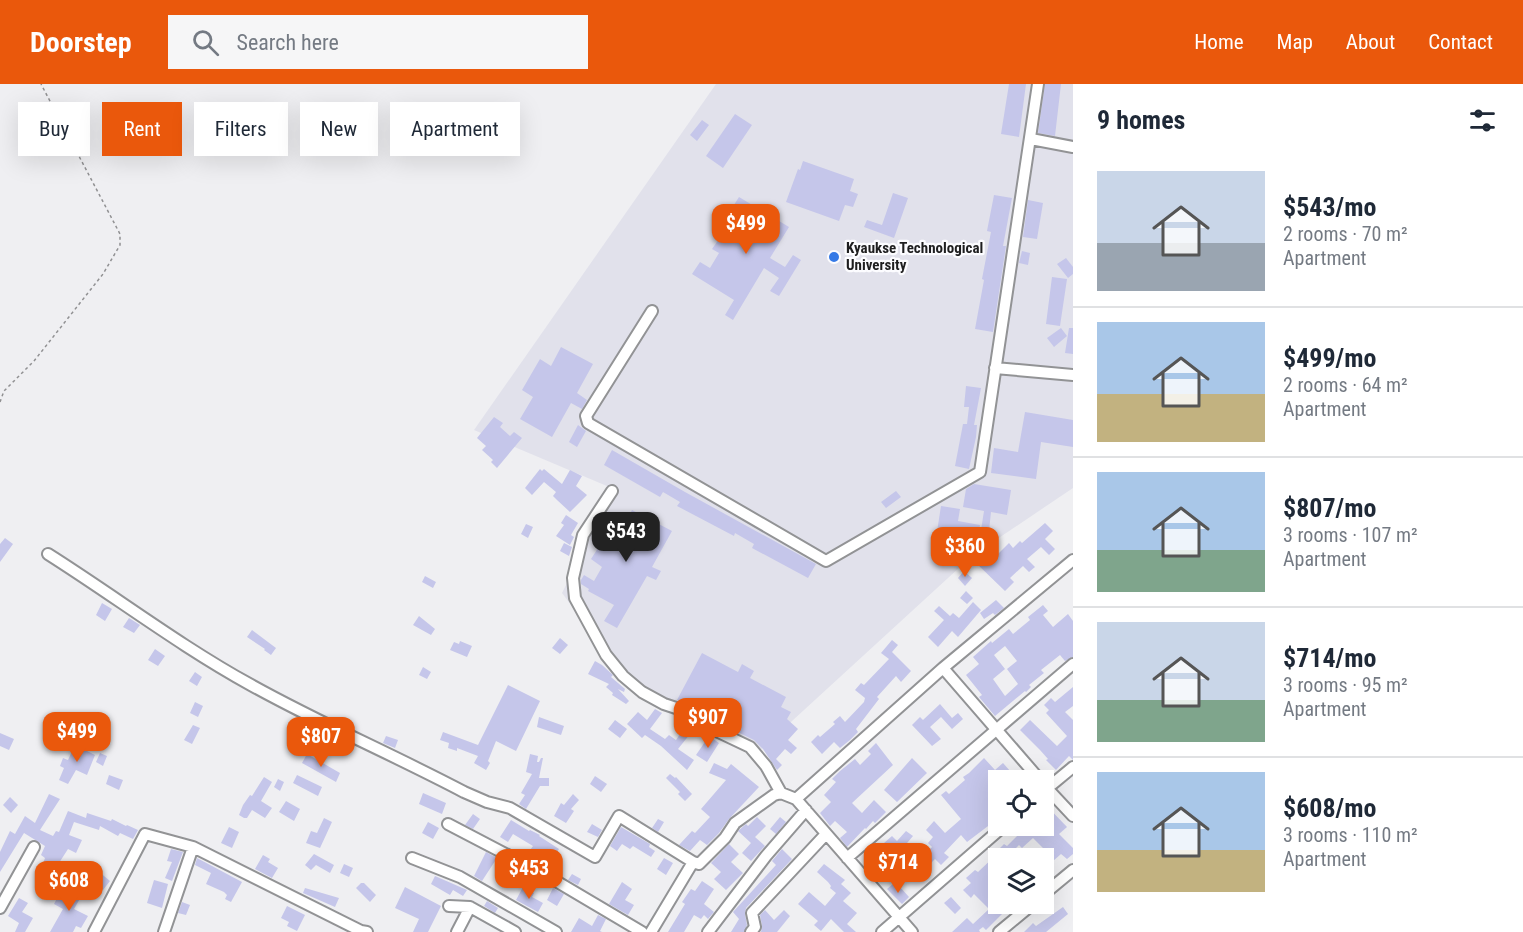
<!DOCTYPE html>
<meta charset="utf-8">
<style>
:root{--surface:#fff;--page:#f6f6f7;--text:#1f2937;--muted:#747a83;--line:#e0e1e3;--accent:#ea580c}
body{margin:0;font-family:"Roboto Condensed",sans-serif;background:var(--page);color:var(--text);height:100vh;display:flex;flex-direction:column;font-size:22px;white-space:nowrap}
*{box-sizing:border-box;margin:0}
p{font-size:20px;color:var(--muted)}
.icon{flex:none;width:33px;height:33px;fill:none;stroke:currentColor;stroke-width:2;stroke-linecap:round;stroke-linejoin:round}
.map{position:relative;flex:1;overflow:hidden}
.details{display:flex;flex-direction:column;background:var(--surface);width:450px}
.details>*{flex:none}
.guide{position:absolute;left:18px;top:18px;width:570px;height:54px;display:flex;gap:12px}
.tools{position:absolute;left:988px;top:686px;display:grid;gap:12px}
.tools a{display:grid;place-items:center;width:66px;height:66px;border-radius:0px;background:var(--surface);box-shadow:0 6px 24px #0002;font-size:30px}
.price{position:absolute;translate:-50% -51px;padding:0 14px;border-radius:12px;background:var(--accent);color:#fff;font-size:20px;line-height:39px;filter:drop-shadow(0 2px 3px #0008)}
.price::after{content:'';position:absolute;left:50%;top:36px;width:18px;height:14px;margin-left:-9px;background:inherit;clip-path:polygon(0 0,100% 0,50% 100%)}
.price.selected{background:#222;color:#fff}
ul{padding:0;list-style:none}
li{display:flex;align-items:center;gap:18px;height:150px;padding:0 24px}
li+li{border-top:2px solid var(--line)}
li span{display:grid;place-items:center;flex:none;width:168px;height:120px;border-radius:0px;color:#555}
li>.icon{margin-inline-start:auto}
span .icon{width:72px;height:72px;fill:#fffc;stroke-width:1}
li b{font-size:26px}
h2{display:flex;justify-content:space-between;align-items:center;height:72px;padding:0 24px;font-size:26px}
.tag{padding:0 21px;border-radius:0px;background:var(--surface);box-shadow:0 6px 24px #0002;font-size:21px;line-height:54px}
.tag.selected{background:var(--accent);color:#fff}
header{display:flex;align-items:center;gap:36px;box-sizing:border-box;height:84px;padding:0 30px;background:var(--accent);color:#fff}
header strong{font-size:28px}
nav{display:flex;gap:33px;margin-inline-start:auto;font-size:21px}
.search{width:420px;height:54px;background:var(--page);display:flex;align-items:center;gap:15px;box-sizing:border-box;padding:0 21px;border-radius:0px;color:var(--muted);font-size:22px}
main{display:flex;flex:1;min-height:0}
.map>svg:first-child{display:block}
</style>
<header>
<strong>Doorstep</strong>
<div class="search"><svg class="icon" aria-label="search" viewBox="0 0 24 24"><circle cx="10" cy="10" r="6"/><path d="M15 15l6 6"/></svg>Search here</div>
<nav><a>Home</a><a>Map</a><a>About</a><a>Contact</a></nav>
</header>
<main>
<div class="map">
<svg width="1073" height="848" viewBox="0 0 1073 848">
<rect width="100%" height="100%" fill="#efeff2"/>
<path fill="#e1e1eb" d="M 716,0 L 1073,0 L 1073,404 L 972,472 L 757,669 L 635,606 L 562,509 L 614,405 L 474,346 Z"/>
<path fill="#c5c6ea" fill-rule="evenodd" d="M 1009,0 L 1026,0 L 1019,53 L 1001,50 Z
M 1045,0 L 1061,0 L 1055,52 L 1038,49 Z
M 735,30 L 752,41 L 723,84 L 706,72 Z
M 702,36 L 709,41 L 697,57 L 690,51 Z
M 803,77 L 854,95 L 850,107 L 858,110 L 853,123 L 845,121 L 839,137 L 786,118 L 798,85 L 800,86 Z
M 893,109 L 908,114 L 894,154 L 864,143 L 867,136 L 882,141 Z
M 994,111 L 1012,114 L 1003,162 L 1006,162 L 993,248 L 975,245 L 984,196 L 982,195 L 991,148 L 987,147 Z
M 739,113 L 789,143 L 770,174 L 785,183 L 793,171 L 801,176 L 779,212 L 770,207 L 779,194 L 764,184 L 733,236 L 725,231 L 734,216 L 692,190 L 700,178 L 710,184 L 719,169 L 712,165 L 719,155 L 716,152 L 736,126 L 732,124 Z
M 1028,116 L 1043,119 L 1037,155 L 1023,153 Z
M 1022,167 L 1030,169 L 1028,181 L 1019,179 Z
M 1066,174 L 1073,183 L 1073,190 L 1068,194 L 1057,180 Z
M 1052,193 L 1067,195 L 1060,242 L 1046,240 Z
M 1061,244 L 1067,252 L 1054,263 L 1047,254 Z
M 1069,244 L 1073,244 L 1073,270 L 1065,269 Z
M 561,263 L 593,280 L 577,309 L 587,316 L 582,325 L 571,319 L 552,353 L 520,335 L 533,313 L 522,306 L 540,275 L 551,282 Z
M 966,302 L 981,304 L 974,341 L 977,341 L 976,353 L 969,385 L 955,382 L 963,340 L 967,340 L 969,323 L 964,323 Z
M 1025,328 L 1073,336 L 1073,363 L 1041,358 L 1036,395 L 991,389 L 994,364 L 1018,368 Z
M 494,333 L 503,339 L 500,343 L 510,352 L 514,348 L 522,354 L 497,384 L 491,378 L 493,376 L 482,366 L 486,362 L 477,354 Z
M 578,341 L 586,347 L 577,363 L 569,358 Z
M 612,366 L 685,408 L 816,480 L 808,494 L 752,464 L 754,460 L 735,449 L 734,452 L 677,422 L 680,418 L 663,408 L 660,413 L 604,381 Z
M 540,385 L 542,387 L 544,385 L 562,400 L 570,386 L 582,392 L 576,402 L 587,411 L 570,428 L 557,416 L 553,412 L 556,408 L 544,398 L 532,411 L 525,404 Z
M 974,400 L 1011,406 L 1007,431 L 991,428 L 989,447 L 981,446 L 984,427 L 963,423 L 966,405 Z
M 896,407 L 901,413 L 886,424 L 881,418 Z
M 941,422 L 960,425 L 958,437 L 980,441 L 977,460 L 936,454 Z
M 632,426 L 672,447 L 652,483 L 661,487 L 656,496 L 647,492 L 617,544 L 604,537 L 614,521 L 588,507 L 589,505 L 581,500 L 581,496 L 584,491 L 594,497 L 602,483 L 591,475 L 600,461 L 596,458 L 600,451 L 603,453 L 610,441 L 621,447 Z
M 566,431 L 578,439 L 571,451 L 574,453 L 570,461 L 556,452 L 564,441 L 561,439 Z
M 1045,439 L 1053,447 L 1045,455 L 1055,465 L 1049,471 L 1041,463 L 1027,475 L 1035,483 L 1029,488 L 1023,482 L 1010,494 L 1014,498 L 1005,507 L 976,479 L 986,468 L 993,475 L 1009,459 L 1013,464 L 1020,457 L 1022,459 Z
M 526,440 L 533,443 L 528,454 L 521,450 Z
M 5,454 L 13,460 L 0,478 L 0,460 Z
M 564,459 L 572,463 L 569,472 L 560,467 Z
M 964,487 L 972,494 L 965,502 L 958,494 Z
M 425,492 L 436,498 L 433,504 L 422,498 Z
M 966,507 L 973,514 L 967,520 L 960,514 Z
M 996,516 L 1004,524 L 995,531 L 993,529 L 984,535 L 980,529 Z
M 973,518 L 981,526 L 958,553 L 952,547 L 938,563 L 928,553 L 944,536 L 934,527 L 939,522 L 950,532 L 953,529 L 959,534 Z
M 102,519 L 112,525 L 105,537 L 96,531 Z
M 1043,521 L 1048,527 L 1043,531 L 1053,543 L 1068,530 L 1073,537 L 1073,573 L 1065,577 L 1060,571 L 1041,586 L 1044,589 L 1029,601 L 1031,603 L 1026,608 L 1025,607 L 995,632 L 979,613 L 982,611 L 966,591 L 979,580 L 973,573 L 991,557 L 992,559 L 1009,545 L 1013,550 L 1030,536 L 1028,533 ZM 1005,562 L 1017,577 L 1007,585 L 1018,600 L 1005,612 L 993,595 L 1005,585 L 994,571 Z
M 419,532 L 435,545 L 431,551 L 413,541 Z
M 129,534 L 140,541 L 134,549 L 123,543 Z
M 252,546 L 276,564 L 271,571 L 264,566 L 265,565 L 247,553 Z
M 560,554 L 568,561 L 560,570 L 552,564 Z
M 892,556 L 898,561 L 892,568 L 911,587 L 901,598 L 896,592 L 877,613 L 879,615 L 856,645 L 858,648 L 850,656 L 840,664 L 834,658 L 822,670 L 811,658 L 818,651 L 820,653 L 835,640 L 833,638 L 840,632 L 845,638 L 864,618 L 865,614 L 855,606 L 861,599 L 864,601 L 889,575 L 881,569 Z
M 460,557 L 472,562 L 467,573 L 450,566 L 454,558 L 459,560 Z
M 155,565 L 165,572 L 158,582 L 148,576 Z
M 702,569 L 738,588 L 742,580 L 754,587 L 750,594 L 786,613 L 781,623 L 791,628 L 787,635 L 798,645 L 788,656 L 797,664 L 791,670 L 785,665 L 776,675 L 782,681 L 777,686 L 763,665 L 754,656 L 709,634 L 714,624 L 694,614 L 690,621 L 677,616 Z
M 595,577 L 602,581 L 613,591 L 611,593 L 625,605 L 624,608 L 618,605 L 629,617 L 626,620 L 612,611 L 613,609 L 606,603 L 609,600 L 588,590 Z
M 423,583 L 431,588 L 427,595 L 419,591 Z
M 195,588 L 202,593 L 197,602 L 189,597 Z
M 508,601 L 540,617 L 516,667 L 496,657 L 488,677 L 490,679 L 486,686 L 474,679 L 478,672 L 457,664 L 457,667 L 448,664 L 449,659 L 440,656 L 443,648 L 478,661 Z
M 1073,603 L 1073,622 L 1065,628 L 1073,636 L 1073,676 L 1069,672 L 1056,686 L 1046,676 L 1048,675 L 1040,666 L 1020,646 L 1030,636 L 1057,662 L 1067,652 L 1046,629 L 1049,626 L 1044,621 L 1051,614 L 1055,618 Z
M 195,618 L 203,622 L 198,633 L 190,629 Z
M 940,620 L 952,634 L 958,629 L 963,635 L 952,645 L 941,633 L 930,643 L 941,655 L 932,662 L 912,641 L 920,633 L 923,636 Z
M 655,625 L 662,629 L 650,645 L 665,655 L 669,651 L 676,656 L 687,640 L 694,645 L 678,665 L 694,676 L 687,686 L 661,662 L 645,651 L 642,654 L 627,640 L 638,628 L 647,636 Z
M 539,633 L 564,642 L 561,651 L 537,643 Z
M 615,636 L 627,645 L 620,654 L 608,645 Z
M 193,641 L 200,644 L 192,660 L 184,656 Z
M 0,649 L 14,655 L 9,666 L 0,662 Z
M 386,652 L 398,656 L 395,664 L 383,659 Z
M 709,652 L 719,659 L 707,678 L 696,671 Z
M 77,657 L 87,662 L 85,666 L 95,671 L 87,691 L 76,686 L 68,700 L 59,696 L 64,684 L 60,682 L 63,674 L 68,676 Z
M 876,659 L 893,681 L 852,719 L 862,729 L 874,716 L 886,728 L 875,739 L 873,737 L 866,745 L 865,744 L 847,763 L 840,754 L 847,748 L 835,737 L 830,742 L 820,729 L 831,718 L 824,711 L 836,698 L 832,695 L 840,687 L 855,675 L 860,681 L 871,670 L 868,667 Z
M 100,669 L 107,672 L 103,682 L 96,678 Z
M 307,670 L 340,689 L 336,698 L 302,679 Z
M 530,670 L 538,672 L 537,678 L 539,678 L 541,674 L 543,674 L 539,694 L 549,694 L 549,702 L 540,702 L 526,725 L 519,720 L 525,711 L 521,709 L 532,690 L 526,688 Z
M 912,674 L 927,689 L 897,718 L 884,706 Z
M 984,674 L 995,686 L 1003,679 L 1018,696 L 999,696 L 999,721 L 990,730 L 996,736 L 967,758 L 961,751 L 944,769 L 949,773 L 941,781 L 935,775 L 919,791 L 916,789 L 909,796 L 903,790 L 910,784 L 894,768 L 890,772 L 884,767 L 888,762 L 884,759 L 892,752 L 897,757 L 906,747 L 913,752 L 902,765 L 918,777 L 932,763 L 928,759 L 933,753 L 926,746 L 934,737 L 945,749 L 961,735 L 941,711 L 946,707 L 949,710 L 965,696 L 963,693 L 969,689 Z
M 714,679 L 727,685 L 731,680 L 759,703 L 729,735 L 719,749 L 707,761 L 700,756 L 690,767 L 679,761 L 692,747 L 695,749 L 710,733 L 701,725 L 726,696 L 709,689 Z
M 670,690 L 675,694 L 676,693 L 692,710 L 685,717 L 678,710 L 680,708 L 666,694 Z
M 109,691 L 123,696 L 119,706 L 106,700 Z
M 297,691 L 322,703 L 318,712 L 293,699 Z
M 595,692 L 607,700 L 601,708 L 590,700 Z
M 264,693 L 272,698 L 261,717 L 272,724 L 265,734 L 252,726 L 247,734 L 244,734 L 239,731 L 243,721 L 250,711 L 252,712 Z
M 278,695 L 284,698 L 280,707 L 274,703 Z
M 423,709 L 446,719 L 442,730 L 419,720 Z
M 49,710 L 60,715 L 40,746 L 53,752 L 56,747 L 59,748 L 68,727 L 86,734 L 87,729 L 111,737 L 112,735 L 126,742 L 127,741 L 138,746 L 133,755 L 120,749 L 118,752 L 100,742 L 99,746 L 74,738 L 69,751 L 82,756 L 76,769 L 68,765 L 59,779 L 56,778 L 51,789 L 41,785 L 45,774 L 41,771 L 45,762 L 24,749 L 0,788 L 0,768 L 10,747 L 15,750 L 25,732 L 35,739 Z
M 573,710 L 579,716 L 571,725 L 574,727 L 566,739 L 554,732 L 561,719 L 564,721 Z
M 10,713 L 18,721 L 11,729 L 3,721 Z
M 286,717 L 300,725 L 294,737 L 279,728 Z
M 1044,719 L 1067,743 L 1059,750 L 1073,764 L 1073,770 L 1067,775 L 1061,770 L 1044,785 L 1044,774 L 1035,774 L 1045,766 L 1033,754 L 1022,764 L 1019,761 L 1006,774 L 999,774 L 999,819 L 1007,825 L 986,846 L 983,843 L 979,846 L 980,848 L 952,848 L 967,834 L 973,840 L 989,825 L 974,810 L 971,814 L 963,806 L 971,799 L 966,794 L 975,786 L 978,788 L 999,768 L 998,766 L 1004,760 L 1007,762 L 1028,741 L 1044,741 Z
M 473,730 L 480,735 L 473,745 L 465,741 Z
M 757,733 L 766,742 L 755,753 L 765,762 L 751,777 L 742,769 L 751,759 L 738,747 L 746,740 L 748,742 Z
M 780,733 L 786,738 L 776,750 L 770,745 Z
M 324,734 L 332,738 L 320,764 L 306,759 L 311,747 L 317,749 Z
M 658,735 L 664,738 L 658,748 L 652,744 Z
M 511,736 L 529,747 L 530,746 L 540,751 L 539,752 L 559,765 L 553,774 L 544,768 L 537,778 L 526,772 L 533,762 L 513,750 L 508,758 L 500,753 Z
M 428,738 L 439,744 L 433,755 L 422,749 Z
M 592,740 L 602,746 L 598,753 L 587,748 Z
M 229,743 L 239,748 L 232,764 L 221,759 Z
M 621,743 L 650,760 L 649,763 L 655,767 L 651,773 L 633,762 L 630,765 L 622,760 L 617,767 L 610,762 Z
M 729,760 L 739,770 L 731,778 L 743,789 L 726,806 L 714,795 L 721,788 L 711,779 Z
M 171,765 L 183,768 L 172,797 L 165,794 L 172,778 L 167,777 Z
M 782,765 L 792,775 L 746,824 L 745,830 L 747,841 L 744,848 L 731,848 L 739,835 L 733,828 L 776,781 L 772,777 Z
M 486,768 L 497,774 L 482,797 L 474,792 Z
M 314,770 L 334,781 L 330,789 L 316,781 L 311,786 L 305,781 Z
M 263,771 L 270,775 L 268,778 L 278,784 L 272,794 L 255,785 Z
M 197,774 L 242,798 L 231,818 L 225,815 L 227,811 L 224,808 L 206,800 L 211,789 L 195,781 Z
M 664,774 L 673,779 L 666,791 L 657,785 Z
M 872,776 L 877,782 L 872,788 L 865,782 Z
M 344,780 L 353,784 L 349,793 L 340,789 Z
M 824,780 L 845,796 L 841,800 L 851,809 L 843,817 L 857,829 L 847,840 L 856,848 L 844,848 L 831,835 L 821,847 L 814,841 L 818,837 L 798,820 L 809,808 L 825,822 L 836,809 L 830,804 L 831,802 L 828,798 L 817,788 Z
M 98,787 L 110,797 L 103,806 L 91,797 Z
M 572,790 L 581,795 L 578,801 L 568,796 Z
M 435,792 L 467,806 L 463,812 L 453,806 L 450,811 L 431,800 Z
M 154,796 L 168,800 L 162,824 L 147,819 Z
M 702,797 L 714,805 L 704,820 L 714,828 L 708,835 L 704,831 L 701,835 L 694,831 L 684,848 L 668,848 L 685,820 L 682,818 L 691,805 L 695,807 Z
M 622,798 L 632,805 L 625,816 L 634,821 L 628,831 L 609,820 Z
M 361,799 L 364,799 L 376,811 L 370,818 L 356,804 Z
M 893,800 L 898,806 L 900,803 L 909,813 L 902,820 L 887,805 Z
M 64,801 L 82,811 L 74,825 L 88,832 L 81,844 L 76,842 L 73,848 L 50,848 L 63,825 L 54,820 Z
M 405,803 L 441,822 L 428,848 L 413,848 L 419,835 L 395,824 Z
M 523,803 L 534,809 L 532,813 L 543,819 L 538,828 L 516,816 Z
M 305,804 L 339,814 L 335,823 L 303,809 Z
M 553,804 L 564,810 L 557,822 L 547,816 Z
M 951,813 L 961,824 L 955,830 L 944,819 Z
M 19,814 L 28,819 L 22,828 L 33,834 L 25,848 L 15,848 L 19,839 L 8,832 Z
M 487,817 L 498,824 L 495,829 L 484,822 Z
M 182,818 L 190,821 L 186,831 L 178,829 Z
M 1004,819 L 1022,819 L 1013,827 Z
M 287,822 L 305,831 L 297,847 L 287,842 L 289,838 L 281,834 Z
M 1063,823 L 1068,830 L 1046,848 L 1024,848 L 1033,839 L 1036,842 Z
M 765,826 L 774,836 L 784,826 L 790,832 L 777,848 L 761,848 L 762,842 L 760,831 Z
M 598,831 L 606,835 L 600,847 L 602,848 L 571,848 L 579,834 L 592,842 Z"/>
<g fill="none" stroke-linecap="round" stroke-linejoin="round">
<defs>
<path id="minor" d="M 1031,55 L 1073,63
M 652,227 L 586,332 L 588,339 L 826,477 L 980,388 L 1038,0
M 995,284 L 1073,291
M 612,407 L 583,451 L 573,494 L 575,514 L 606,571 L 623,592 L 642,608 L 664,620 L 691,629 L 710,644 L 750,663 L 766,682 L 781,709
M 48,470 C 116,513 180,562 251,601 C 321,640 394,671 464,708 L 487,718 L 510,724 L 595,773 L 619,732 L 693,778 L 699,780 L 725,754 L 735,739 L 774,711 L 781,709 L 796,715 L 912,848
M 943,584 L 1040,696
M 1044,701 L 1073,732
M 1044,707 L 1073,683
M 796,715 L 943,584 L 1073,476
M 448,740 L 544,790 L 642,848
M 412,774 L 460,793 L 556,848
M 847,774 L 1073,580
M 1044,810 L 1073,786
M 449,822 L 470,823 L 515,848
M 0,824 L 34,763
M 94,848 L 145,750 L 193,763 L 361,847 L 367,848
M 164,848 L 193,763
M 457,848 L 470,823
M 651,848 L 693,778
M 708,848 L 766,772 L 806,726
M 751,848 L 755,843 L 752,829 L 826,750
M 882,848 L 1005,741
M 999,848 L 1034,819"/>
</defs>
<use href="#minor" stroke="#929395" stroke-width="14"/>
<path stroke="#909092" stroke-width="1.5" stroke-dasharray="3 3" stroke-linecap="butt" d="M 0,318 L 4,307 L 34,277 L 103,190 L 120,161 L 120,150 L 41,0"/>
<use href="#minor" stroke="#fff" stroke-width="10"/>
</g>
<circle fill="#3579e6" stroke="#fcfcff" stroke-width="2" cx="834" cy="173" r="6"/>
<g text-anchor="middle" dominant-baseline="central" stroke-width="4.5" stroke-linejoin="round" paint-order="stroke">
<g font-size="15" font-weight="bold" fill="#1e1e1f" stroke="#fcfcff" text-anchor="start">
<text x="846" y="164">Kyaukse Technological<tspan x="846" dy="17">University</tspan></text>
</g>
</g>
</svg>
<div class="tools">
<a><svg class="icon" aria-label="locate" viewBox="0 0 24 24"><circle cx="12" cy="12" r="6"/><path d="M12 2v4M12 18v4M2 12h4M18 12h4"/></svg></a>
<a><svg class="icon" aria-label="layers" viewBox="0 0 24 24"><path d="M12 4l9 5-9 5-9-5zM3 14l9 5 9-5"/></svg></a>
</div>
<b class="price" style="left:746px;top:171px">$499</b>
<b class="price selected" style="left:626px;top:479px">$543</b>
<b class="price" style="left:965px;top:494px">$360</b>
<b class="price" style="left:708px;top:665px">$907</b>
<b class="price" style="left:77px;top:679px">$499</b>
<b class="price" style="left:321px;top:684px">$807</b>
<b class="price" style="left:898px;top:810px">$714</b>
<b class="price" style="left:529px;top:816px">$453</b>
<b class="price" style="left:69px;top:828px">$608</b>
<div class="guide">
<a class="tag">Buy</a>
<a class="tag selected">Rent</a>
<a class="tag">Filters</a>
<a class="tag">New</a>
<a class="tag">Apartment</a>
</div>
</div>
<section class="details">
<h2>9 homes<svg class="icon" aria-label="filters" viewBox="0 0 24 24"><path d="M4 7h16M4 17h16"/><circle cx="9" cy="7" r="2"/><circle cx="15" cy="17" r="2"/></svg></h2>
<ul>
<li><span style="background:linear-gradient(#c9d6e8 60%,#9aa5b1 0)"><svg class="icon" aria-label="home" viewBox="0 0 24 24"><path d="M3 11l9-7 9 7M6 9v11h12V9"/></svg></span><div><b>$543/mo</b><p>2 rooms · 70 m²</p><p>Apartment</p></div></li>
<li><span style="background:linear-gradient(#a9c7e8 60%,#c2b280 0)"><svg class="icon" aria-label="home" viewBox="0 0 24 24"><path d="M3 11l9-7 9 7M6 9v11h12V9"/></svg></span><div><b>$499/mo</b><p>2 rooms · 64 m²</p><p>Apartment</p></div></li>
<li><span style="background:linear-gradient(#a9c7e8 65%,#7fa58c 0)"><svg class="icon" aria-label="home" viewBox="0 0 24 24"><path d="M3 11l9-7 9 7M6 9v11h12V9"/></svg></span><div><b>$807/mo</b><p>3 rooms · 107 m²</p><p>Apartment</p></div></li>
<li><span style="background:linear-gradient(#c9d6e8 65%,#7fa58c 0)"><svg class="icon" aria-label="home" viewBox="0 0 24 24"><path d="M3 11l9-7 9 7M6 9v11h12V9"/></svg></span><div><b>$714/mo</b><p>3 rooms · 95 m²</p><p>Apartment</p></div></li>
<li><span style="background:linear-gradient(#a9c7e8 65%,#c2b280 0)"><svg class="icon" aria-label="home" viewBox="0 0 24 24"><path d="M3 11l9-7 9 7M6 9v11h12V9"/></svg></span><div><b>$608/mo</b><p>3 rooms · 110 m²</p><p>Apartment</p></div></li>
</ul>
</section>
</main>
